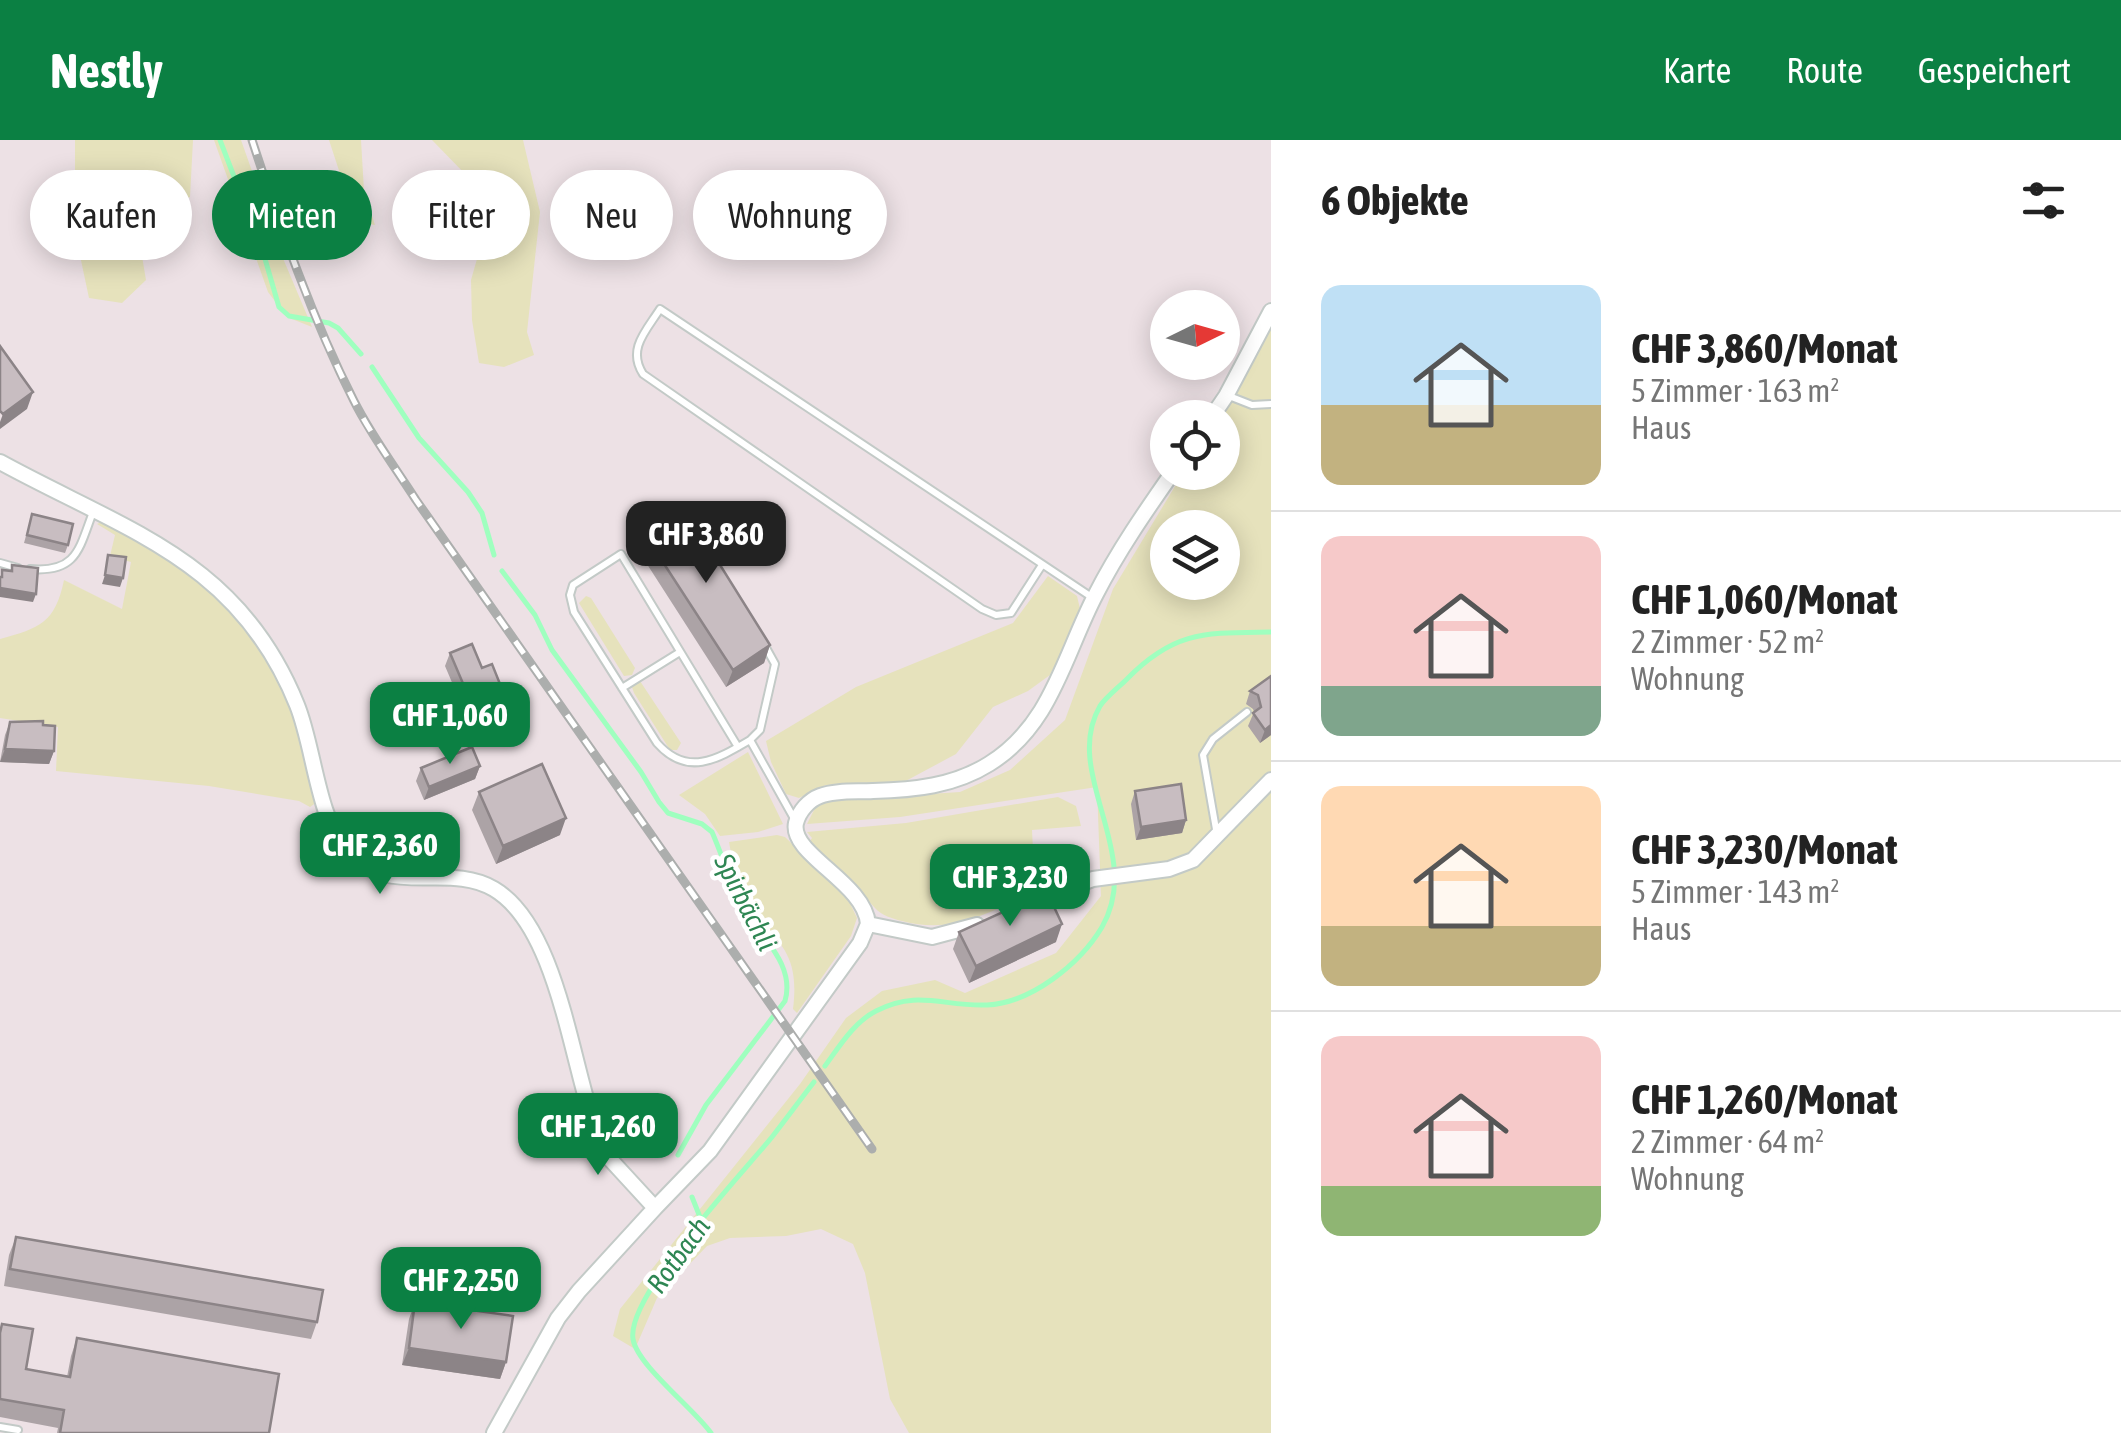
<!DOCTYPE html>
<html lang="de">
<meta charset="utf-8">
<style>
:root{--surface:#fff;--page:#f2f2f2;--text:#222;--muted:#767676;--line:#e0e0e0;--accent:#0b8043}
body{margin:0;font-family:"Asap Condensed",sans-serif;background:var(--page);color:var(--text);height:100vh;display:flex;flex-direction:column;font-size:38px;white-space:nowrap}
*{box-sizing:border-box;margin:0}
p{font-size:32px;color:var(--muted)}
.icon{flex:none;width:55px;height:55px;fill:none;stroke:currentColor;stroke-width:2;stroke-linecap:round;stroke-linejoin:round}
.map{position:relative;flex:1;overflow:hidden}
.panel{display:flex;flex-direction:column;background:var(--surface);width:850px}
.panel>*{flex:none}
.guide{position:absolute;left:30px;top:30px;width:950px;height:90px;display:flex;gap:20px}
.needle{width:65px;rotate:85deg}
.fabs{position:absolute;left:1150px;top:150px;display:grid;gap:20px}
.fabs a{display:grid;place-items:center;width:90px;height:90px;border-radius:50%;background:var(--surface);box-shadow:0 5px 25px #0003;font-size:50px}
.price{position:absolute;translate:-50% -85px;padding:0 22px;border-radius:20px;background:var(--accent);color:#fff;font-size:32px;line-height:65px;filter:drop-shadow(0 2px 5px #0008)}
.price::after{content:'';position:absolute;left:50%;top:60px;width:30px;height:22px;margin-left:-15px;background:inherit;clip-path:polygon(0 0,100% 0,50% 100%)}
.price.on{background:#222;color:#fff}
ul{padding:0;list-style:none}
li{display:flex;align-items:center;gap:30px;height:250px;padding:0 50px}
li+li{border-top:2px solid var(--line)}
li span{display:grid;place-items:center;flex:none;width:280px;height:200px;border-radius:20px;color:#555}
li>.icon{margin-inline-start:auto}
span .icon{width:120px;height:120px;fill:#fffc;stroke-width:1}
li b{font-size:42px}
h2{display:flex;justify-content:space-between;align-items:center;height:120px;padding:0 50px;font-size:42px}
.pill{padding:0 35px;border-radius:45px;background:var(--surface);box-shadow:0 5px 25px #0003;font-size:35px;line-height:90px}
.pill.on{background:var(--accent);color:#fff}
header{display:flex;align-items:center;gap:60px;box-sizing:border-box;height:140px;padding:0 50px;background:var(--accent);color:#fff}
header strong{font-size:48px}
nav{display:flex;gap:55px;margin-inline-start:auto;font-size:35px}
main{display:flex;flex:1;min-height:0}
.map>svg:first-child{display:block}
</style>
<header>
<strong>Nestly</strong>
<nav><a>Karte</a><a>Route</a><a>Gespeichert</a></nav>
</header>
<main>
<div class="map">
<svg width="1271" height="1293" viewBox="0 0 1271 1293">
<rect width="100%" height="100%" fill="#ede1e5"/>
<path fill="#e6e2bc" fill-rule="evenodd" d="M 75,0 L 193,0 L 190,57 L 136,80 L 146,140 L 122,163 L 89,158 L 75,92 Z
M 214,0 L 241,0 L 282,116 L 312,187 L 287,177 L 268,152 Z
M 329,0 L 361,0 L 364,51 L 375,85 L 370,84 L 346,52 Z
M 432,0 L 523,0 L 540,72 L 527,192 L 534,215 L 504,227 L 479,223 L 472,180 L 471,140 L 487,84 L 467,36 Z
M 1271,187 L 1271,1293 L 909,1293 L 890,1259 L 865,1133 L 853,1104 L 821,1089 L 786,1096 L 730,1098 L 707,1106 L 657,1158 L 635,1209 L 613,1196 L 620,1169 L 800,944 L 846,878 L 882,851 L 935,840 L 965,853 L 1056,813 L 1101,756 L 1097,647 L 900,677 L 807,684 L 815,668 L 825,661 L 960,652 L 1010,630 L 1065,580 L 1113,449 L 1183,333 L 1222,332 L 1222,278 L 1216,277 ZM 1168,388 L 1222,388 L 1222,442 L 1168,442 Z
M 101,382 C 128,390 152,408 175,424 C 270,492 290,552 317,662 L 310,667 L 299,661 L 209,646 L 56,631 L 58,587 L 0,578 L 0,499 C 40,488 55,483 64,440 L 122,469 L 131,422 L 110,416 L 115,395 L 97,384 Z
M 1048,436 L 1077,456 L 1081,473 L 1050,535 L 1028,551 L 993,567 L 956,614 L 902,643 L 826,645 L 799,658 L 786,654 L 771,622 L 766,601 L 856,547 L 1013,483 Z
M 586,456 L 591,458 L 635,528 L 632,535 L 624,536 L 579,463 Z
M 640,541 L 681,603 L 677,610 L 670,610 L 634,553 L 632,547 Z
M 748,612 L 783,684 L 758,692 L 720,696 L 705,674 L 679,655 Z
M 1058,657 L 1076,666 L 1081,686 L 1032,690 L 1035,752 C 988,772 954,795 902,781 C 893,779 881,775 875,768 C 854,745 833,723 810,701 L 812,698 L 807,692 L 906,683 Z
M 777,695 L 785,697 L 847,757 L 857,778 L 851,796 L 797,873 L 793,869 C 801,805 772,804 746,756 C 737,740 732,720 729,702 Z"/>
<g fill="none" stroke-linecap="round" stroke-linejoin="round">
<path stroke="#9fffbf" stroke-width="5" d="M 220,0 L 263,112 L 279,167 L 289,176 L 329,183 L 338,188 L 361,214
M 372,227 L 419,298 L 468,352 L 482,373 L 494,415
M 502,431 L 535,475 L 552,510 L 641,632 L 659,662 L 668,673 L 702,684 L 712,692 C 722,715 730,741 742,764 C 758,795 796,823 785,861 L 706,965 L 678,1015
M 825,926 C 839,907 854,882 876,871 C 918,849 944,867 987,865 C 1031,863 1080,824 1102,787 C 1145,713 1061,633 1100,566 C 1106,557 1119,547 1127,539 C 1175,490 1206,493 1271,492
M 692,1057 L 702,1082
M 711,1293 C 693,1268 637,1225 633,1199 C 626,1156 742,1034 772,997 C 786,979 800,960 814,942"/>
<defs>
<path id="lane" d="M 1229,256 L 1252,265 L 1271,264
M 0,423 L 18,428
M 1042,425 L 1011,473 L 996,475 L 982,469 L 643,234 C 627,209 646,191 660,169 L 1093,458
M 30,429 C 77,433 79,409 93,372
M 765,506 L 775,524 L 760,590 L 750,600 L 796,682
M 622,548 L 680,512
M 738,607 L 621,414 L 573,445 L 570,455 L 574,472 L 657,603 C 687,637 716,620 750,600
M 1217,695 L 1203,615 L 1213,599 L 1247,572
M 0,1287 L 18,1290"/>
<path id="street" d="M 1211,278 L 1226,256 L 1271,171
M 0,322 C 126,391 239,420 297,565 C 314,607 317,674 345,709 C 387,760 447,721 494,749 C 560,788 572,933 600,1003 L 609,1018 L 655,1068 L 579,1151 L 558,1178 L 494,1293
M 1034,761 L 1093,739 L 1169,729 L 1193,720 L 1271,640
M 868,784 C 865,743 789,714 796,683 C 799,671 809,660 820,656 C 836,650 856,652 873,651 C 914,650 954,646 989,624 C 1052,585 1064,515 1096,454 C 1118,411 1145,372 1173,332
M 655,1068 L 710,1011 L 860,803 L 868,784 L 932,797 L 977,785"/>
</defs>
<use href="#lane" stroke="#c3cac7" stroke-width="10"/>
<use href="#street" stroke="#c3cac7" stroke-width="18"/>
<use href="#lane" stroke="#fff" stroke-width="6"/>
<use href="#street" stroke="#fff" stroke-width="14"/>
<defs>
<path id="rail" d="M 252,0 C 281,89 312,178 354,261 C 371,295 395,327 416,360 L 872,1009"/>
</defs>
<use href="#rail" stroke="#acaead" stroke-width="9"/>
<use href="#rail" stroke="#fff" stroke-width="5" stroke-dasharray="15" stroke-linecap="butt"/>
</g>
<path fill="#aca3a6" d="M 32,374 L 68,405 L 65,413 L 24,403 Z
M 642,390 L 770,505 L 764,523 L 726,547 L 636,407 Z
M 450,513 L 482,528 L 504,554 L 500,567 L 468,580 L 445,526 Z
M 1271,536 L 1271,595 L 1260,603 L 1248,586 L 1254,572 L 1253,569 L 1246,564 L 1250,551 Z
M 10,582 L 43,585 L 54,611 L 49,624 L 0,622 L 5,595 Z
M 480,626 L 475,639 L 424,660 L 416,641 L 421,628 Z
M 1135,651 L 1186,680 L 1182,693 L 1136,700 L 1131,664 Z
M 479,652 L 560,695 L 496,724 L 472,670 Z
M 959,792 L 1056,802 L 969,843 L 953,809 Z
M 16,1097 L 317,1182 L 311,1199 L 4,1146 L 9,1115 Z
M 415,1162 L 506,1222 L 500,1239 L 402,1225 L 409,1179 Z
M 2,1184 L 26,1229 L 67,1237 L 71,1216 L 77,1198 L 269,1293 L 57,1293 L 58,1288 L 0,1277 L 0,1189 Z"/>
<path fill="#8c8487" d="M 33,252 L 27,269 L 0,289 L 0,282 L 3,274 Z
M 105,435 L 123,438 L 120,447 L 102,444 Z
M 0,448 L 36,454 L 33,462 L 0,457 Z
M 770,505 L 764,523 L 726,547 L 733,530 Z
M 504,554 L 500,567 L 468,580 L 473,567 Z
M 1271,585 L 1271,595 L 1260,603 L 1265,590 Z
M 5,609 L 54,611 L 49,624 L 0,622 Z
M 480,626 L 475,639 L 424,660 L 429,647 Z
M 566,678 L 560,695 L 496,724 L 503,706 Z
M 1186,680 L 1182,693 L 1136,700 L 1141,687 Z
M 1062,784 L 1056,802 L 969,843 L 976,826 Z
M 409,1208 L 506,1222 L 500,1239 L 402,1225 Z"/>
<path fill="#c8bdc1" stroke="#8c8487" stroke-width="2.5" d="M 0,206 L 33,252 L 3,274 L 0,271 Z
M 682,364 L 770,505 L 733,530 L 642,390 Z
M 32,374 L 73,384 L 68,405 L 27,395 Z
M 108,415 L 126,417 L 123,438 L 105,435 Z
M 12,425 L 38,428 L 36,454 L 0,448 L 0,437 L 2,437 L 2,430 L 12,431 Z
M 472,504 L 482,528 L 492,524 L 504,554 L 473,567 L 450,513 Z
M 1271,536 L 1271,585 L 1265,590 L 1253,573 L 1261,567 L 1258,555 L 1250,551 Z
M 43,581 L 43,585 L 55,586 L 54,611 L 5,609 L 10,582 Z
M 472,607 L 480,626 L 429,647 L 421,628 Z
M 542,624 L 566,678 L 503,706 L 479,652 Z
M 1181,644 L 1186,680 L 1141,687 L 1135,651 Z
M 1047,752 L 1062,784 L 976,826 L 959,792 Z
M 16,1097 L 323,1150 L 317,1182 L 10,1129 Z
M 415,1162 L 513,1176 L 506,1222 L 409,1208 Z
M 2,1184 L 33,1189 L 26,1229 L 70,1237 L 77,1198 L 279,1234 L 269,1293 L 60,1293 L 64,1270 L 0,1259 L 0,1193 Z"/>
<g text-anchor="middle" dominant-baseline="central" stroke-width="9" stroke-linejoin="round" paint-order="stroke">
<g font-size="28" font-style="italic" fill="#2e8653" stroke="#fff">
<text transform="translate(746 762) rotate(63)">Spirbächli</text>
<text transform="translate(678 1115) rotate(-54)">Rotbach</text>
</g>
</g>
</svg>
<div class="fabs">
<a><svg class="needle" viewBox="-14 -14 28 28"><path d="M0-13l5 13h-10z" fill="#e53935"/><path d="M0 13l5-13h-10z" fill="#767676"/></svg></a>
<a><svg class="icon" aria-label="locate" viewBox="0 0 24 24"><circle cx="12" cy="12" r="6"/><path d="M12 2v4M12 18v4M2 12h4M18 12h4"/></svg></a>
<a><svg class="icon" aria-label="layers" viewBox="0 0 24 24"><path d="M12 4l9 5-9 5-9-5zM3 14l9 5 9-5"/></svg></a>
</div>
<b class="price on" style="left:706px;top:446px">CHF 3,860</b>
<b class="price" style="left:450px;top:627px">CHF 1,060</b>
<b class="price" style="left:380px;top:757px">CHF 2,360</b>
<b class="price" style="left:1010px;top:789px">CHF 3,230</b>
<b class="price" style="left:598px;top:1038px">CHF 1,260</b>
<b class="price" style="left:461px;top:1192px">CHF 2,250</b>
<div class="guide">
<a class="pill">Kaufen</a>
<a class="pill on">Mieten</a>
<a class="pill">Filter</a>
<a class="pill">Neu</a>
<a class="pill">Wohnung</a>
</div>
</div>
<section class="panel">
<h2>6 Objekte<svg class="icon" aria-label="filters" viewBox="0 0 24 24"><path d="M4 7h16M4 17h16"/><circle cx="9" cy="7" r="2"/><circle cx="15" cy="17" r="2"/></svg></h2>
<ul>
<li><span style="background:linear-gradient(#bfe0f5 60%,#c2b280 0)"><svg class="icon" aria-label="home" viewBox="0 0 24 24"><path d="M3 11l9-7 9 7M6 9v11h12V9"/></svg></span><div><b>CHF 3,860/Monat</b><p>5 Zimmer · 163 m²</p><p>Haus</p></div></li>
<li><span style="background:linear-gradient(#f6c9c9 75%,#7fa58c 0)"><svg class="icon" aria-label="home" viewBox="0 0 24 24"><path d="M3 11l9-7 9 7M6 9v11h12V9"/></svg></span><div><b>CHF 1,060/Monat</b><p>2 Zimmer · 52 m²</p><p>Wohnung</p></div></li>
<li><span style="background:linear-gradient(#ffd9b3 70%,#c2b280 0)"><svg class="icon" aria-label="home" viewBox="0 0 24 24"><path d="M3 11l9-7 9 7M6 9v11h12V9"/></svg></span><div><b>CHF 3,230/Monat</b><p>5 Zimmer · 143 m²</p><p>Haus</p></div></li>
<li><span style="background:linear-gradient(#f6c9c9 75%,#8fb573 0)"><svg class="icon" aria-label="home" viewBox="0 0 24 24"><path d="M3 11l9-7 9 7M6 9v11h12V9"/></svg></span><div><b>CHF 1,260/Monat</b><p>2 Zimmer · 64 m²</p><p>Wohnung</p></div></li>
</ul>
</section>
</main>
